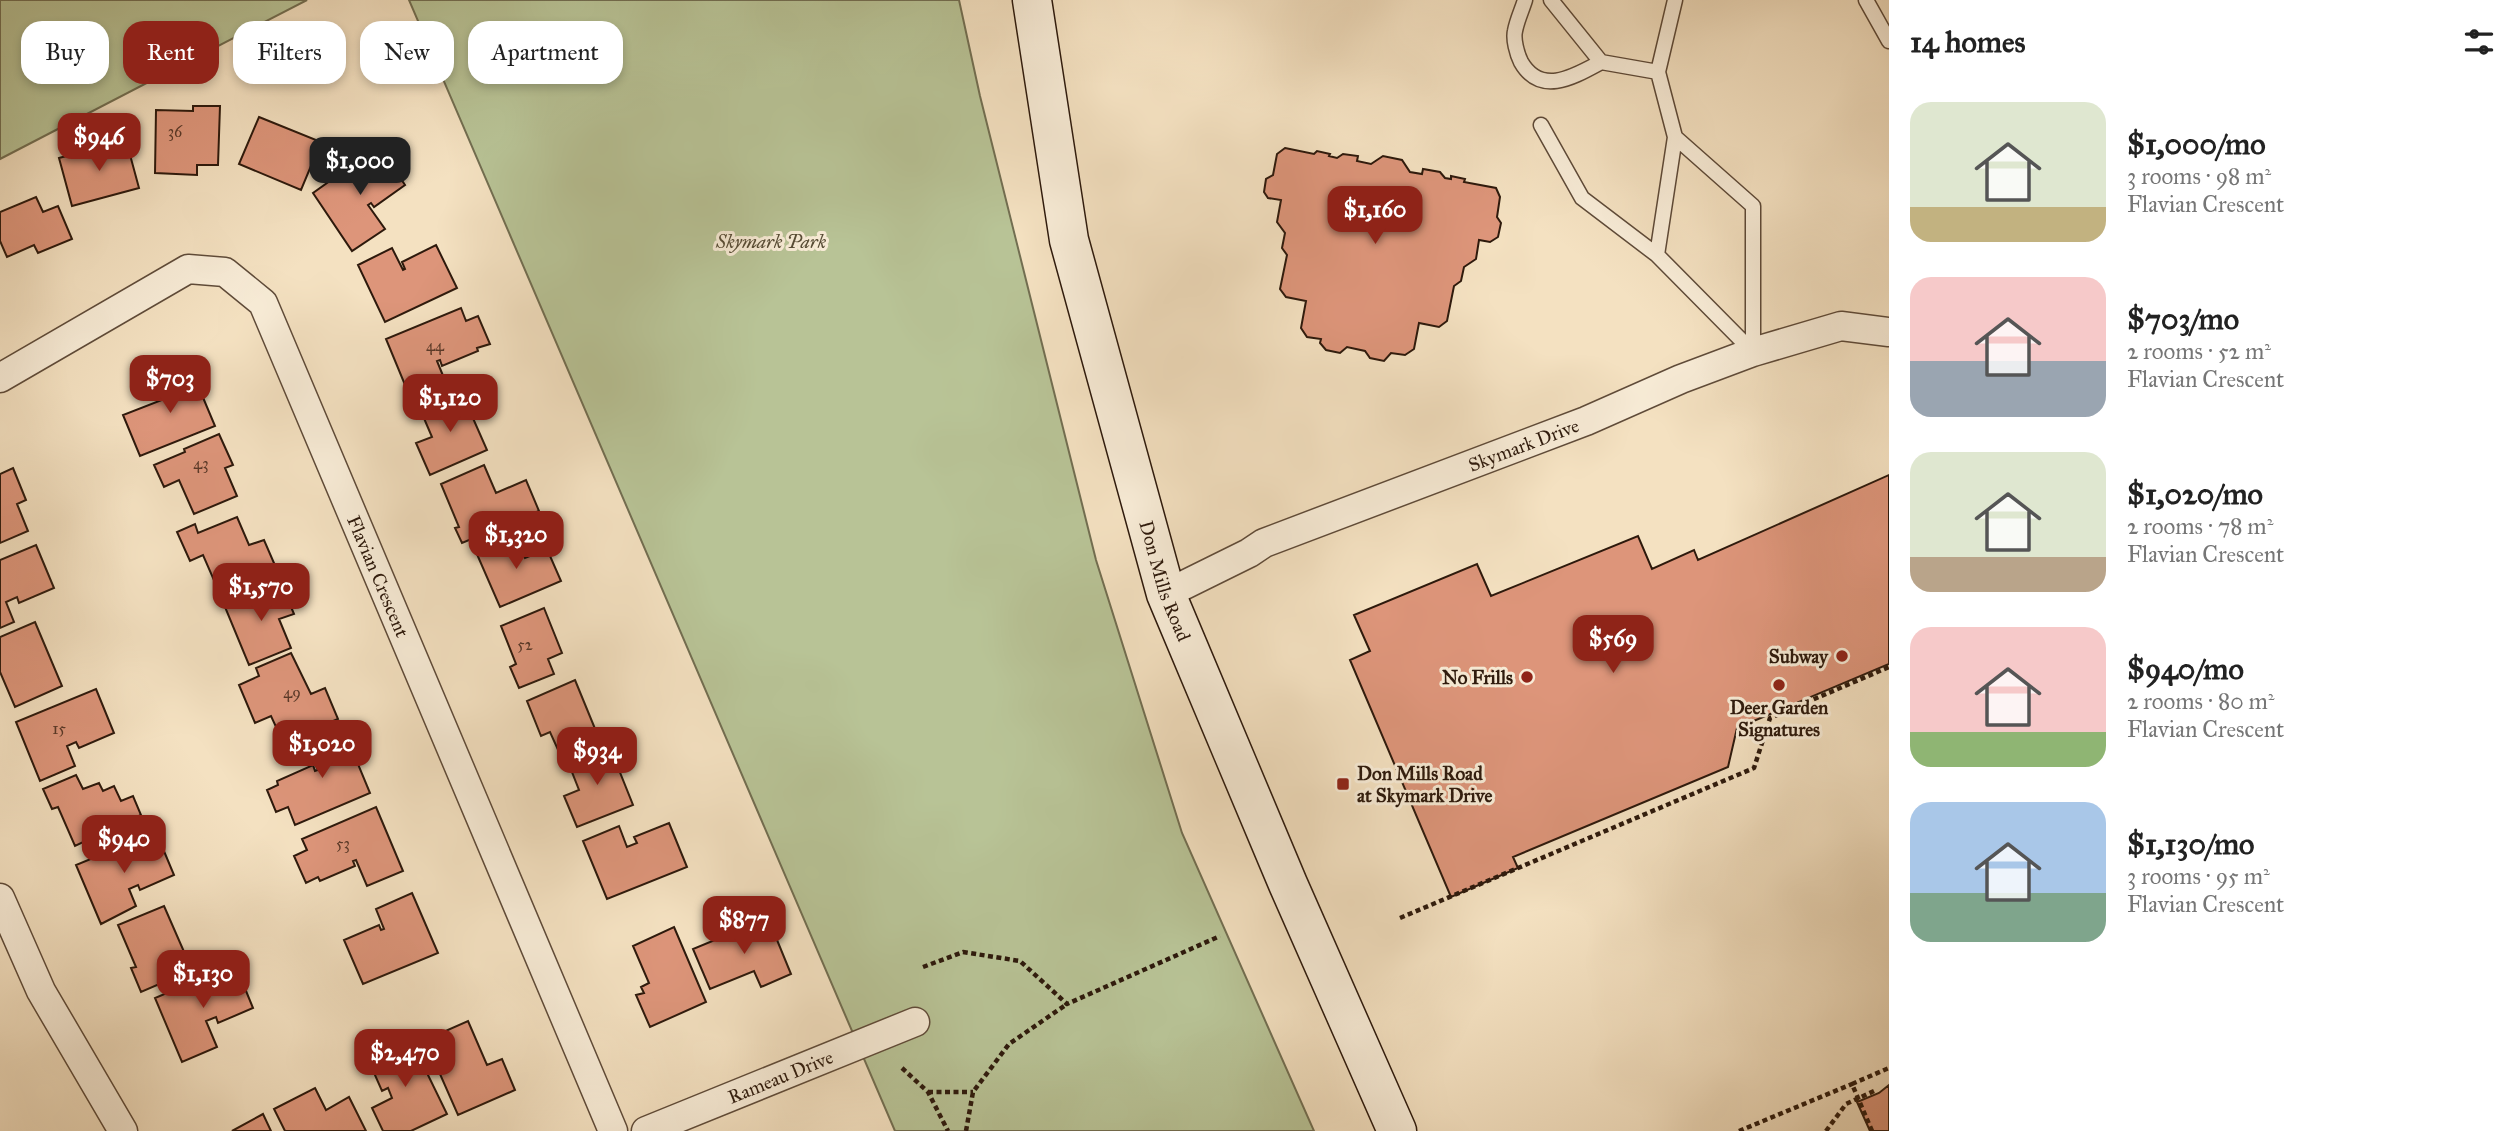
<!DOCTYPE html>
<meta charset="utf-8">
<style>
:root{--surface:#fff;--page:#f2f2f2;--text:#222;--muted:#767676;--accent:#8f2418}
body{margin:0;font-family:"IM FELL Great Primer",serif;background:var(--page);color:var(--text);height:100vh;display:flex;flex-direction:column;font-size:26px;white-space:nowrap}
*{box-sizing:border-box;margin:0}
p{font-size:23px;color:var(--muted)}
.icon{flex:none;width:38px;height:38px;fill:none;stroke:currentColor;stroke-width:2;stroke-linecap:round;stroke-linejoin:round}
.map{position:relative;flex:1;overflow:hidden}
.drawer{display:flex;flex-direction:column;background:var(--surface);width:630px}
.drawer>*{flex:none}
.top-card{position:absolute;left:21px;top:21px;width:665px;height:63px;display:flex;gap:14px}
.price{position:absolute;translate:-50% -60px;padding:0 16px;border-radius:14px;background:var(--accent);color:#fff;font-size:23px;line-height:46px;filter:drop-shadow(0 2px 4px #0008)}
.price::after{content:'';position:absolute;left:50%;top:42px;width:21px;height:16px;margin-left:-10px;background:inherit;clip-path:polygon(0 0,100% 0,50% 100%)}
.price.current{background:#222;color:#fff}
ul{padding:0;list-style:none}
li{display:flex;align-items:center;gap:21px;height:175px;padding:0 21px}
li span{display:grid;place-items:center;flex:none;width:196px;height:140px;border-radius:21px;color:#555}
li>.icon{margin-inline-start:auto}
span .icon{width:84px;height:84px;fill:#fffc;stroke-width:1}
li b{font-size:30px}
h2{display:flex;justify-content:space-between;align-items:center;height:84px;padding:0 21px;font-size:30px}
.tag{padding:0 24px;border-radius:21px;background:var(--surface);box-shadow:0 4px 10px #0003;font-size:24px;line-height:63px}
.tag.current{background:var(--accent);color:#fff}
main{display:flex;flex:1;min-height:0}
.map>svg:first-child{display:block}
</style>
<main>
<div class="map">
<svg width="1889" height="1131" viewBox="0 0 1889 1131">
<rect width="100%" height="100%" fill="#f4e1c1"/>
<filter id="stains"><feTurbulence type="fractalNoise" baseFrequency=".00286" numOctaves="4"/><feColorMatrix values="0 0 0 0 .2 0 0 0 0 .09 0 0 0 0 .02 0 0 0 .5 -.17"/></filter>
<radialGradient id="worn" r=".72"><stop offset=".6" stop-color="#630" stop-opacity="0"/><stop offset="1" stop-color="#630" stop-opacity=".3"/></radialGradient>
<path fill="#b8c396" stroke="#726e51" stroke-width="2" d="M 0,0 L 307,0 L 0,159 Z
M 409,0 L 959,0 L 980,96 L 1096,560 L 1182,833 L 1314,1131 L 895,1131 Z"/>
<path fill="#dd957a" stroke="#2d190c" stroke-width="2" d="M 193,106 L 220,106 L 218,165 L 197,165 L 197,175 L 155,173 L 156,110 L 193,111 Z
M 259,117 L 321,142 L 301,190 L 239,164 Z
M 126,140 L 139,188 L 72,206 L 59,158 Z
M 379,146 L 405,185 L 374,207 L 371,203 L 368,205 L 385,229 L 352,251 L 313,193 Z
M 1285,148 L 1314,154 L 1317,151 L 1330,154 L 1329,156 L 1337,158 L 1343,154 L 1358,156 L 1357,161 L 1371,164 L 1383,156 L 1402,160 L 1410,172 L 1422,174 L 1423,169 L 1440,172 L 1445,178 L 1451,179 L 1451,176 L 1465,179 L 1464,182 L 1496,188 L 1500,197 L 1497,217 L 1501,223 L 1498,237 L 1490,242 L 1479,240 L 1476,259 L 1464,267 L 1461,281 L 1454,286 L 1447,321 L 1439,327 L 1419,323 L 1414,349 L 1405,355 L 1391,353 L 1384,361 L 1370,358 L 1365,351 L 1347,347 L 1340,353 L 1326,350 L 1320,343 L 1321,339 L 1307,337 L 1301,328 L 1306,301 L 1286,297 L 1280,289 L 1287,255 L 1282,248 L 1285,233 L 1277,222 L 1281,200 L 1268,198 L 1264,192 L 1266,179 L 1273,175 L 1277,154 Z
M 36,197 L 43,212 L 58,206 L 72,239 L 38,253 L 34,245 L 7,257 L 0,241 L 0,212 Z
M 436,245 L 457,288 L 385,322 L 358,265 L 392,248 L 403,270 L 405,269 L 402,262 Z
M 461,308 L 466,321 L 478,316 L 490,344 L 477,348 L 478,351 L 442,366 L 440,360 L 437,361 L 446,383 L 410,397 L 386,339 Z
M 191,369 L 215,426 L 140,456 L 123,415 L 167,398 L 160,381 Z
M 461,391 L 487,450 L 430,475 L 416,443 L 432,437 L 420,409 Z
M 219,434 L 233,465 L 225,468 L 237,496 L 194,514 L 179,480 L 164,487 L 154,465 L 185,452 L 184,449 Z
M 484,465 L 496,493 L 526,480 L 539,511 L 462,543 L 455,528 L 459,527 L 441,484 Z
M 13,468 L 26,500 L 17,504 L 28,531 L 0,543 L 0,474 Z
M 1889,475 L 1889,664 L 1737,728 L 1728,767 L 1513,857 L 1518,868 L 1451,897 L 1350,660 L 1370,651 L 1354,615 L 1477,564 L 1491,596 L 1638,536 L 1652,569 L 1694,550 L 1698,560 Z
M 237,517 L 249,545 L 264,540 L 277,570 L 220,594 L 203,555 L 190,561 L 177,532 L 195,524 L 198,533 Z
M 515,535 L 525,558 L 547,549 L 561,581 L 500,607 L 476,552 Z
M 36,545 L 54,588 L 19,603 L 17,597 L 6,602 L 14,622 L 0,628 L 0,560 Z
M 281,583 L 294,614 L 279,619 L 291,648 L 249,665 L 225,607 Z
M 544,608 L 562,653 L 548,659 L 554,674 L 519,688 L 510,667 L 516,664 L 501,626 Z
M 35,622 L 62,686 L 15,707 L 0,672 L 0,637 Z
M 291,653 L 311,694 L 325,688 L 338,719 L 283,742 L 271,716 L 255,723 L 239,685 L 259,676 L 256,668 Z
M 575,680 L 598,736 L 559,752 L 550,732 L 541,736 L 527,701 Z
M 96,689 L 114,733 L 79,748 L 76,742 L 67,746 L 75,766 L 40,781 L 16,722 Z
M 343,728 L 370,793 L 295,825 L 288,807 L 276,812 L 267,790 L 278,785 L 277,781 L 313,765 L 315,771 L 318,770 L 306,744 Z
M 609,745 L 633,805 L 577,827 L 564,796 L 579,790 L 568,762 Z
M 76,775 L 83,789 L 99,783 L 103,791 L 114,786 L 121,801 L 133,796 L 141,815 L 75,846 L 58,807 L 52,809 L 43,789 Z
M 376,807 L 403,871 L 367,886 L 356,860 L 353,861 L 355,866 L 320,881 L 318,877 L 306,883 L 294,856 L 307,850 L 302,839 Z
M 669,823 L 687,867 L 607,899 L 583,841 L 619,826 L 627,847 L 637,843 L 634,837 Z
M 156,832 L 174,875 L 140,890 L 138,885 L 129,889 L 136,906 L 101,924 L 76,865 Z
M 412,893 L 438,953 L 363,984 L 344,940 L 379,925 L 381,930 L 384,929 L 376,909 Z
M 164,906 L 192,970 L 141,992 L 131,968 L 136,967 L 118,925 Z
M 768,918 L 791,974 L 761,987 L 754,971 L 710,989 L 693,949 Z
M 674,927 L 706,1002 L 650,1027 L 636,995 L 644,993 L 641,987 L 649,983 L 633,946 Z
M 235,964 L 253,1008 L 218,1023 L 216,1017 L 206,1021 L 217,1047 L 182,1062 L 155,998 Z
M 468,1021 L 487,1065 L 502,1059 L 515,1090 L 458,1115 L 425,1040 Z
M 409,1036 L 447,1114 L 411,1131 L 383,1131 L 372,1108 L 392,1098 L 388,1088 L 382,1091 L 367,1057 Z
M 1889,1085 L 1889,1131 L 1870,1131 L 1857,1102 L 1879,1093 Z
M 315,1088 L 326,1110 L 349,1097 L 366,1131 L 285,1131 L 274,1109 Z
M 263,1114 L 271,1131 L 232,1131 Z"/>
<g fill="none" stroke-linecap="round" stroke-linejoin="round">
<defs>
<path id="lane" d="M 1525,0 C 1522,10 1517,20 1515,31 C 1513,39 1517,54 1521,62 C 1541,97 1575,76 1601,62
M 1551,0 L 1601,62 L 1658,72
M 1866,0 L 1889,41
M 1541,125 L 1582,198 L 1657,255 L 1753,352 L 1753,206 L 1675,137 L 1658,72 L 1675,0
M 1657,255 L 1675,137"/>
<g id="street">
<path id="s1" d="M 0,378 L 188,269 L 225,272 L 263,303 L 613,1131"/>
<path id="s2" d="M 1166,594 L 1249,553 L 1264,543 L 1586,421 L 1681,379 L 1753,352 L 1841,326 L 1889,332"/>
<path d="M 0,898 L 41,991 L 123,1131"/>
<path id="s3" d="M 646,1131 L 915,1022"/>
</g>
<g id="secondary">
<path id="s4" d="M 1032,0 L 1069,240 L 1166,594 L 1288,884 L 1397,1131"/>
</g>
</defs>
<use href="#lane" stroke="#5f4b39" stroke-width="17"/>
<use href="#street" stroke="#5f4b39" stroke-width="31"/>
<use href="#secondary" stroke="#2d190c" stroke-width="41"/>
<path stroke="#2d190c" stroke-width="4.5" stroke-dasharray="5 3.5" stroke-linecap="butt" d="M 1400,918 L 1754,768 L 1770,718 L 1889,667
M 923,967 L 963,952 L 1020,961 L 1067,1004 L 1220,936
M 902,1068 L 928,1092 L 948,1131
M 928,1092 L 973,1092
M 966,1131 L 973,1092 L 1009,1044 L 1067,1004
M 1739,1131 L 1852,1084
M 1826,1131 L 1846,1104 L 1874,1091
M 1872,1131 L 1852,1084 L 1889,1068"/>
<use href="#lane" stroke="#f8ecd7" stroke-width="14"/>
<use href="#street" stroke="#f8ecd7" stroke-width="28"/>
<use href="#secondary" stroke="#f8ecd7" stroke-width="38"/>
</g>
<g fill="#8f2418" stroke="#f8ecd7" stroke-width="2.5">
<circle cx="1842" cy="656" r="7"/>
<circle cx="1527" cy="677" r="7"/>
<circle cx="1779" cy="685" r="7"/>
<rect x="1336" y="777" width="14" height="14" rx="3.5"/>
</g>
<g text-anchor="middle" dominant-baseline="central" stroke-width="6" stroke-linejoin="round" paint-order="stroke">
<g font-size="16" fill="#593828">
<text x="175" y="131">36</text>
<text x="435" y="345">44</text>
<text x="201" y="463">43</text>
<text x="525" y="644">52</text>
<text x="292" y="692">49</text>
<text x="59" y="728">15</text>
<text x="343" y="843">53</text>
</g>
<g font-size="19" font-style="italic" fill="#574c35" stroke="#f8ecd7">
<text x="771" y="241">Skymark Park</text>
</g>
<g font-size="19" fill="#2d190c" stroke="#f8ecd7">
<text stroke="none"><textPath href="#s2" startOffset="388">Skymark Drive</textPath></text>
<text stroke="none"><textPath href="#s1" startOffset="600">Flavian Crescent</textPath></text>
<text stroke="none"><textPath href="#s4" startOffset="597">Don Mills Road</textPath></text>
<text stroke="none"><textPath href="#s3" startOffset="145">Rameau Drive</textPath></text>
</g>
<g font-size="19" font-weight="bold" fill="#2d190c" stroke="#f8ecd7" text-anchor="end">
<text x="1828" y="656">Subway</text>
<text x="1513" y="677">No Frills</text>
<text x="1779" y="707" text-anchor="middle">Deer Garden<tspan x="1779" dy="22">Signatures</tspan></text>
<text x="1357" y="773" text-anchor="start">Don Mills Road<tspan x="1357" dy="22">at Skymark Drive</tspan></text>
</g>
</g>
<rect width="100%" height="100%" filter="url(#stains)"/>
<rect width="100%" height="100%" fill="url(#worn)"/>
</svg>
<b class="price" style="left:99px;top:173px">$946</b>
<b class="price current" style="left:360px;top:197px">$1,000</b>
<b class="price" style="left:1375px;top:246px">$1,160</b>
<b class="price" style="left:170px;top:415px">$703</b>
<b class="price" style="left:450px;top:434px">$1,120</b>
<b class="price" style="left:516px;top:571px">$1,320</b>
<b class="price" style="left:261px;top:623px">$1,570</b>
<b class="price" style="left:1613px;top:675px">$569</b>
<b class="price" style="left:322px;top:780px">$1,020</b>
<b class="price" style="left:597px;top:787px">$934</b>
<b class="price" style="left:124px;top:875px">$940</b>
<b class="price" style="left:744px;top:956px">$877</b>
<b class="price" style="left:203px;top:1010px">$1,130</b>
<b class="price" style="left:405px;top:1089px">$2,470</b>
<div class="top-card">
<a class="tag">Buy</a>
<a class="tag current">Rent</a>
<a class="tag">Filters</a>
<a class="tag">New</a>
<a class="tag">Apartment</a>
</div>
</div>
<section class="drawer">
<h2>14 homes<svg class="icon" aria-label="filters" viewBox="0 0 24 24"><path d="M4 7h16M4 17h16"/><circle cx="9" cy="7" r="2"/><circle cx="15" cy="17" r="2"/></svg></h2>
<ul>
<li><span style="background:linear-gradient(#dfe7d0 75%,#c2b280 0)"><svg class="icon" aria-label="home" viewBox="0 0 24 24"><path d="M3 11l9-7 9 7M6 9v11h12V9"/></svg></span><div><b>$1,000/mo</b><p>3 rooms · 98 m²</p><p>Flavian Crescent</p></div></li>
<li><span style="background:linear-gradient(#f6c9c9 60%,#9aa5b1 0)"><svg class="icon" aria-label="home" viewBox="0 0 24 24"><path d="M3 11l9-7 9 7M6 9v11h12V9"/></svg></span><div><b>$703/mo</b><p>2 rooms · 52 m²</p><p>Flavian Crescent</p></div></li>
<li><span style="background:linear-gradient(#dfe7d0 75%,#b9a48a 0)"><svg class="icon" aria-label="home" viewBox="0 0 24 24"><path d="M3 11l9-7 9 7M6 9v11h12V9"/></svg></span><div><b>$1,020/mo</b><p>2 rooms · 78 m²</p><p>Flavian Crescent</p></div></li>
<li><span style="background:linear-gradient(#f6c9c9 75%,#8fb573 0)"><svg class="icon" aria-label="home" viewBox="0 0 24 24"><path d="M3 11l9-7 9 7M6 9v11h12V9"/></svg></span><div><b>$940/mo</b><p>2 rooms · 80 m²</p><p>Flavian Crescent</p></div></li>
<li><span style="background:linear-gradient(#a9c7e8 65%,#7fa58c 0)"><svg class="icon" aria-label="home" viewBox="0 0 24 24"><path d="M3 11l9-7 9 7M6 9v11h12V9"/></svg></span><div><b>$1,130/mo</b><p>3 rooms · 95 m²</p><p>Flavian Crescent</p></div></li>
</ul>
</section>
</main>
